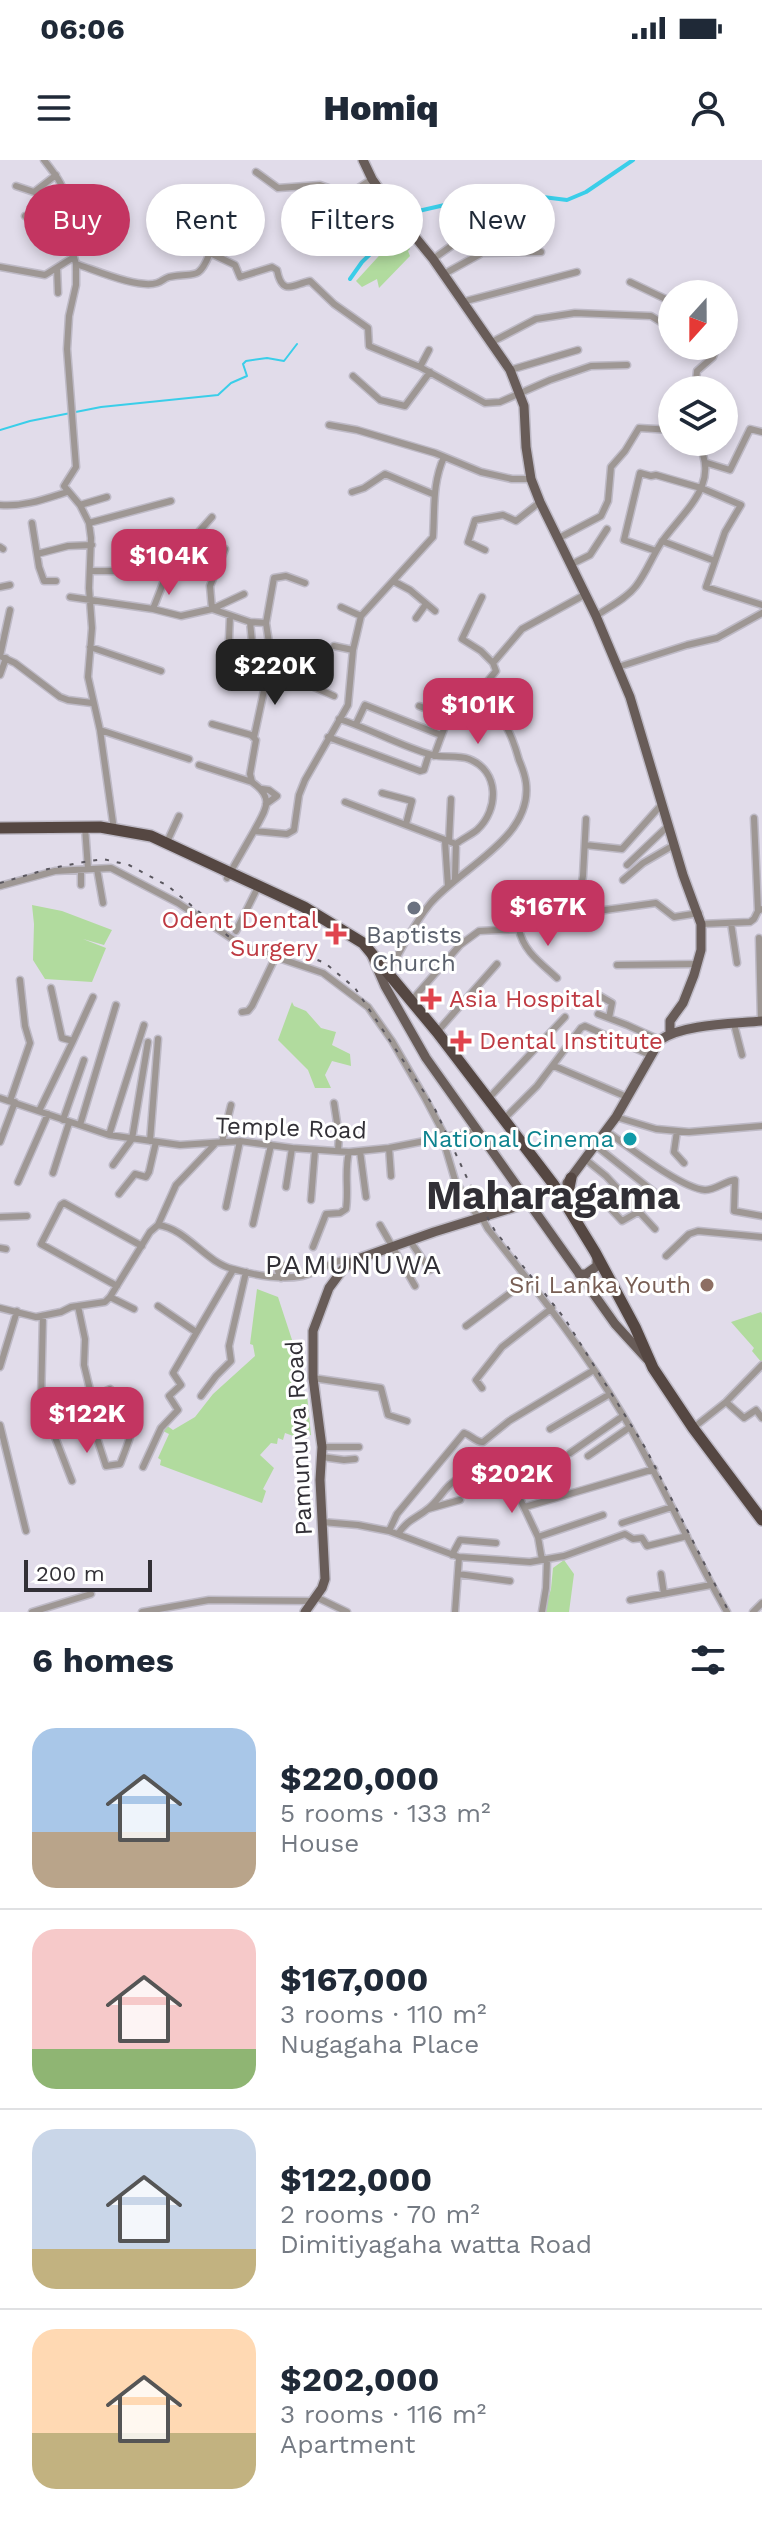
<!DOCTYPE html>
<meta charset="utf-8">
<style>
:root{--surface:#fff;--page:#f2f2f3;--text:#1f2937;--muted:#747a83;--line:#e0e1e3;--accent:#c33561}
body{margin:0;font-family:"Work Sans",sans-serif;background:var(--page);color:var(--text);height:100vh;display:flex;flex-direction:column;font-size:30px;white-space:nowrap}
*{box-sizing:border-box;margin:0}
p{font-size:26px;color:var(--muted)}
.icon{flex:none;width:44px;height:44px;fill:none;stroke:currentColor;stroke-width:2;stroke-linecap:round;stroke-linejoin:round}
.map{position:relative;height:1452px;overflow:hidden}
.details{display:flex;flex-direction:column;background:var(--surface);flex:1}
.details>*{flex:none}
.hud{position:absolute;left:24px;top:24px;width:714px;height:72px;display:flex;gap:16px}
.needle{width:52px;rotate:201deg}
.buttons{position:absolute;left:658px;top:120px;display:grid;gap:16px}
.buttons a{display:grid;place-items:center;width:80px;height:80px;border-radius:50%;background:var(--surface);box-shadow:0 4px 12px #0003;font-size:40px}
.scale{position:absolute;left:24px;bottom:20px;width:128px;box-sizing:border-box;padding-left:8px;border:4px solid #323036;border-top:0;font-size:22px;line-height:28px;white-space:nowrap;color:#323036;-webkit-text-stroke:6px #fff;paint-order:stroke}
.price{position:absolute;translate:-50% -68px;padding:0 18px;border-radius:16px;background:var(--accent);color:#fff;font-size:26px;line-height:52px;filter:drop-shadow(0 2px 4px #0008)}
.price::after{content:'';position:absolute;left:50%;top:48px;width:24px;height:18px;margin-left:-12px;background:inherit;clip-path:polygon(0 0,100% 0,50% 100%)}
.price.on{background:#222;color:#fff}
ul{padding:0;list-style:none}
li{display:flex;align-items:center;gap:24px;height:200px;padding:0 32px}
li+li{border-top:2px solid var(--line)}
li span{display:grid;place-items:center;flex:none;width:224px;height:160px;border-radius:24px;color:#555}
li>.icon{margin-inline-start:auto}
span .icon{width:96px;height:96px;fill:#fffc;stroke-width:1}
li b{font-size:34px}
h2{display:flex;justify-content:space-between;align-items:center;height:96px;padding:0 32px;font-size:34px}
.pill{padding:0 28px;border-radius:36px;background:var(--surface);box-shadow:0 4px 12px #0003;font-size:28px;line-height:72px}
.pill.on{background:var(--accent);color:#fff}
.status{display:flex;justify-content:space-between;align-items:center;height:56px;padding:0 40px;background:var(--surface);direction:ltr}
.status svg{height:22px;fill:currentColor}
header{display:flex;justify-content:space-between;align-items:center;height:104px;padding:0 32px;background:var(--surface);font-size:36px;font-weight:800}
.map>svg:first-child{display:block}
</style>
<div class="status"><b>06:06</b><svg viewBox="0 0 49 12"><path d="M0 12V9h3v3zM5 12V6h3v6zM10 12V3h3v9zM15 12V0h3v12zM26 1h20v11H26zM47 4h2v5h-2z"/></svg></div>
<header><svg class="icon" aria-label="menu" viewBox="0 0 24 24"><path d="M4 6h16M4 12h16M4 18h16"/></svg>Homiq<svg class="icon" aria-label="person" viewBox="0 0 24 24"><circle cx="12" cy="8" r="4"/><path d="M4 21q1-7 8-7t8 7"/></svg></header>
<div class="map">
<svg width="762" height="1452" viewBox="0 0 762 1452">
<rect width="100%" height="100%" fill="#e1dcea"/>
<path fill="#b1db9e" d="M 398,75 L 410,89 L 408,91 L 410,96 L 379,128 L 377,119 L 362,127 L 356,121 Z
M 32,745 L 62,751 L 112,770 L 104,785 L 83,779 L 106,788 L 92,822 L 45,819 L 33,800 L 34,764 Z
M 292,842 L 294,846 L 306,851 L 321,868 L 336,872 L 332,885 L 350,894 L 351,906 L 332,901 L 325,915 L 331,928 L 315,928 L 308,910 L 278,880 Z
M 257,1129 L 278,1137 L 295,1189 L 297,1234 L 307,1235 L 311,1275 L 296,1277 L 285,1273 L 283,1280 L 278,1278 L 277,1284 L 271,1283 L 260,1295 L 274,1308 L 263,1329 L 266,1331 L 262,1343 L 160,1305 L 161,1300 L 158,1298 L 169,1274 L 161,1270 L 166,1265 L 173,1270 L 195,1257 L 213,1234 L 255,1196 L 253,1185 L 250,1184 Z
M 761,1152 L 762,1154 L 762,1203 L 752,1191 L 754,1188 L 731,1162 Z
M 564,1400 L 574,1414 L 569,1452 L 544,1452 L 551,1429 L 553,1408 Z"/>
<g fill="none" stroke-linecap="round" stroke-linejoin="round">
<path stroke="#3acee9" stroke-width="2" d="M 0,270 L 30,261 L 101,247 L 218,235 L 231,223 L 247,216 L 243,204 L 246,201 L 267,198 L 284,201 L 297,184"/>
<path stroke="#3acee9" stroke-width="4" d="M 350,119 L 362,102 L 414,52 L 449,44 L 466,36 L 527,35 L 567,40 L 586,32 L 633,0"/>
<defs>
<path id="minor" d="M 44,0 C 68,31 69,32 53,67
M 256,12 L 278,28 L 320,25 L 348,35 L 372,19
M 16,26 L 34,32 L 56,15
M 197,47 L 183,73 L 183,80 L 235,105 L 240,117 L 272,107 L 277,110 C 282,137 294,124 310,121 L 334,144 L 368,168 L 369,186 L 420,207 L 485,243 L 500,242 L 550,220 L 591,206 L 627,205
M 25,56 L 44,66 L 53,67
M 53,67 L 55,73 L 74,97 L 76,104 L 76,125 L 69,156 L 67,189 L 76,307 L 64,326 L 80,345 L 89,363 L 91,378 L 89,428 L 92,468 L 88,517 L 100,570 L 114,670
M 433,99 L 471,72 L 533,71
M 76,104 C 95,110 138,129 157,123 C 163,121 163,119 169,117 C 192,111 198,123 209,95
M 0,107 L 45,115 L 74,97
M 57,108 L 58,133
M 444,114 L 482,93 L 541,92
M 630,122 L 672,142
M 462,142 L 577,112
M 490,183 L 536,159 L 575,153 L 651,156 L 672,169
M 420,207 L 429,190
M 510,210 L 578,190
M 353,216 L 380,240 L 405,246 L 430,212
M 695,230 L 697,211 L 713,197 L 717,186
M 329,265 L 357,270 L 435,293 L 481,312 L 512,319 L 531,319
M 707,303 L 730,310 L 750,269 L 762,272
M 352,332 L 364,328 L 385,314 L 433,334
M 0,345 C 24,347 45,339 67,332
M 80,345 L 107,337
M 32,363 L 39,407 L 44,421 L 56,421
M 89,363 L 171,341
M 559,378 L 601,356 L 608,341 L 611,307 L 625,291 L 639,268 L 672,270
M 662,381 L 715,401
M 0,387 L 3,389
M 225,389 L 210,426 L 212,449 L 244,434
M 485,390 L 468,382 L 475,360 L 503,355 L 516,361 L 540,342
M 656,391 L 624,380 L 640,313 L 651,316 L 656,315 L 701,328 L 741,345 L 725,372 L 706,427 L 762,445
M 37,394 L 68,386 L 92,385
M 572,404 L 590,395 L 607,369
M 90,411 L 116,411
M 393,421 L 410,430 L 435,451
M 0,427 L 10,425
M 70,437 L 153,449 L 181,456 L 212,449 L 250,462 L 266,463
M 482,437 L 462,479 L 481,491 L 493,503
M 341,447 L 361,456
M 153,449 L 171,403 L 212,357
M 596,456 C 609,447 626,439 636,426 C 646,413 652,397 661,383 C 682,352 723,324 697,282
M 416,458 L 426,444
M 250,462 L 254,502
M 334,486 L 353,490
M 90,487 L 161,511
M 0,496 L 15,503 L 60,537 L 68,540 L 92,543
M 0,496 L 10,450
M 228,502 L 230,456
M 618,507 L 687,485 L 717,478 L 762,453
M 273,509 L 334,536
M 0,515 L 6,498
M 419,546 L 448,557
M 339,559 C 371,569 400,586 432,595 C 444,598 457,595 469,599 C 500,611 499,650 477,670 C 471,675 462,679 456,684
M 212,564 L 251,575 L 256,580 L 250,614 L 252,622 C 276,639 265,650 254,671
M 356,564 L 365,545 L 441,575
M 100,570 L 189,599
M 254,577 L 265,526 L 273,509 L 266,463 L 274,418 L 286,416 L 305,423
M 328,577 L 420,611 L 424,610 L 429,594
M 434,596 L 458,531 L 466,530 L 477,534
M 199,605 L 252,622
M 262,629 L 269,630 L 277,636 L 266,644
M 382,633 L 412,641 L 406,664
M 345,642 L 456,684 L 455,719
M 754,658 L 758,751
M 85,667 L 88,709
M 445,681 L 448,726
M 449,681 L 451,639
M 166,684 L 179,656
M 585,685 L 622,689 L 662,644
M 627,705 L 668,666
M 97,709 L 103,743
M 81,710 L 81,725
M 227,718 L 254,671 L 287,674 L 294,670 L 299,635 L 305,620 L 348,545 L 353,490 L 361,456 L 433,377 C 435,348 432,324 444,297
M 623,720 L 643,703 L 674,685
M 0,726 L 55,711 L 111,708 L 178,743 L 243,786 L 323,813 L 368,847 L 392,881 L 425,938 L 445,976
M 576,754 L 583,716 L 586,659
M 731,763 L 737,803
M 701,764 L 750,762 L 754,759 L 758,751 L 762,749
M 519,769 C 523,791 541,803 557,818
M 236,771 L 256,731
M 759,778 L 761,861
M 617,805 L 697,804
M 389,812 C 401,789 414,764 430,744 C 460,708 533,678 526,623 C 525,615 522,607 519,600 C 510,567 502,556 477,534 L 496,511 L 493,503 L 522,469 L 586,434
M 600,836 L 612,843 L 609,858
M 412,840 L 460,785 L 479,771 L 519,769 L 558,760 L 571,760 L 576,754 L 656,743 L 674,757 L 699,753
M 242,852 L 248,851 L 252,846 L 276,796
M 598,854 L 627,865 L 660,880
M 734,864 L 742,895
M 437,872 L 497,804
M 73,881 L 93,837
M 554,906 L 627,937
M 0,938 L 109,975 L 180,985 L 240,981 L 292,988 L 349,992 L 389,988 L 476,971
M 489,938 L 565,857
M 10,941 L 30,883 L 25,866 L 20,820
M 334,943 L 339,976 L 338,991
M 39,951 L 73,881 L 62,878 L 51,828
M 616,957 L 656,969 L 689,972 L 762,966
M 505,958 L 537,926 L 581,868 L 585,866 L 650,895
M 63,960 L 84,900
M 80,965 L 116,845
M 606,971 C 628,986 680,1028 705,1030 C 716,1030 725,1021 735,1020 L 734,1051 L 762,1056
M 677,971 L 674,992 L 684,1003
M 109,975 L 144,865
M 442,976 L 455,1020 L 479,1059
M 150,981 L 158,879
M 0,982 L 15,942
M 222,982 L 231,945
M 596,986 L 668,1043
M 389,988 L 391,1016
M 360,991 L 366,1037
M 585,999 L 606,1016 L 655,1069
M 113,1005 L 132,979 L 148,882
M 53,1013 L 69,963
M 18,1022 L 48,954
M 286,1027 L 292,988
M 119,1034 L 135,1014 L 146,1017 L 149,1012 L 156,982
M 311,1040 L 315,990
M 607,1045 L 622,1061 L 638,1052
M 226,1047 L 240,981
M 0,1057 L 27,1056
M 482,1058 L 488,1069 C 536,1130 581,1185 621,1252 C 660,1317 689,1387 727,1452
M 253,1064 L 271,985
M 158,1065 C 187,1069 205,1102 233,1109 C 254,1115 280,1120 302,1116 C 321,1112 334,1097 355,1100
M 380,1065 L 415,1126
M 410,1081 L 430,1110
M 313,1087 L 326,1054 L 340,1053 L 346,1049 C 349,1029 344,1012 349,992
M 0,1088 L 6,1089
M 666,1096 L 689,1074 L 698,1071 L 762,1077
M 281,1118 L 278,1111 L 280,1106 L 284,1105 L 288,1109 L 285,1117
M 117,1126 L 41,1084 L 61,1045 L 64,1043 L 142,1086
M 110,1137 L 134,1149
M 78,1146 L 85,1179 L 84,1205 L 91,1234 L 91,1238 L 86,1244 L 106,1306 L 120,1304 C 134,1269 140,1256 110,1229 L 91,1238
M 158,1146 L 196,1172
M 0,1148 L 36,1157 L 61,1152 L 71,1147 L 105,1142 L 110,1137 L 150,1072 L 158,1065 L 176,1025 L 216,983
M 43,1156 L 41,1241 L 72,1321
M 466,1166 L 529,1119
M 0,1207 L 17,1151
M 313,1218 L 381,1228 L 388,1255 L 407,1261
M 482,1228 L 476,1220 L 502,1187 L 552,1148
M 201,1236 L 216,1216 L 231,1201 L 229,1186 L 246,1112
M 726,1242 L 744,1258 L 756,1250 L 762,1258
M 0,1265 L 26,1371
M 693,1268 L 726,1242 L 762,1205
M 550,1269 L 610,1234
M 322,1287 L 359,1287
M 570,1293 L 623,1256
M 588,1296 L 630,1267
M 322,1297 L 344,1300 L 355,1299
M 503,1303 L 538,1377 L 542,1400
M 143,1307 L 161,1268 L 178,1250 L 169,1236 L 181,1225 L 173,1213 L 233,1110
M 525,1347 L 654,1309
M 428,1349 L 460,1340
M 322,1362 L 358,1365 L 389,1371 L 459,1397 L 530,1402 L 564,1396 L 625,1374 L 633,1379 L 642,1378 L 647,1386 L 687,1376
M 622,1363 L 672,1347
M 389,1371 L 397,1354 L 464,1273 C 471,1275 475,1282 483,1282 L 509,1261 L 594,1210
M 398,1374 C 409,1358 416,1359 429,1348 C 443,1336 444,1325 463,1316
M 538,1377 L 603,1355
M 452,1395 L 460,1380 L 496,1383
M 458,1414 L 510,1421
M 661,1414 L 664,1434
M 316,1437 L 347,1452
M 630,1440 L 711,1425
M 32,1452 L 91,1434
M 142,1452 L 209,1440 L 313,1441
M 455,1452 L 459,1397
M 542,1452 L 546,1428 L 547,1400
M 753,1452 L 762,1443"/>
<path id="major" d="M 363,0 L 372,19 L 398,56 L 433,99 L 510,210 L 524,246 L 526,287 L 531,319 L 540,342 L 596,456 L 630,537 L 683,715 L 701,764 L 701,790 L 694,815 L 683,843 L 670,861 L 670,874
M 372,796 L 385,826 L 426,898 L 615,1164 L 647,1199
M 567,1023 L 616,957 L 660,880 C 683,864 733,864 762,861
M 579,1114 L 586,1114 L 597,1106 L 597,1096
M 305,1452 L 322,1428 L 325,1419 L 320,1320 L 322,1287 L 313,1218 L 313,1171 L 329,1128 L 343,1109 L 355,1100 L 434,1072 L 528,1043"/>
<path id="highway" d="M 0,668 L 100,667 L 151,676 L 304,747 L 363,783 L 437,872 L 554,1025 L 595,1092 L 635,1167 L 653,1208 L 693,1268 L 762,1360
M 566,1043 L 571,1018"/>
</defs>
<use href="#minor" stroke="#bebac6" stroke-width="9"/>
<use href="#major" stroke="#bebac6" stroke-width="12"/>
<use href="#highway" stroke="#bebac6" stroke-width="14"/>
<use href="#minor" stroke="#9e9794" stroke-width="6"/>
<use href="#major" stroke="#685c58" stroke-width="9"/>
<use href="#highway" stroke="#554742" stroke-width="11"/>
<path stroke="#5a575f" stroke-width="2" stroke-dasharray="4 8" stroke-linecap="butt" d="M 0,723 L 48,709 L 78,703 L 103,699 L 129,705 L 168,726 L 228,776 L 255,785 L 300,793 L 325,803 L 355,828 L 434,947 L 474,1033 L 495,1071 L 565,1159 L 646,1289 L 729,1452"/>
</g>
<circle fill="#6b7280" stroke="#fff" stroke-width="3" cx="414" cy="748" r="8"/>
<g fill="#e0444e" stroke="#fff" stroke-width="3">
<path d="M332 762h8v8h8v8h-8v8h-8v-8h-8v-8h8z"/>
<path d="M427 827h8v8h8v8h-8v8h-8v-8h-8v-8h8z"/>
<path d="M457 869h8v8h8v8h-8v8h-8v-8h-8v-8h8z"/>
</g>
<circle fill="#0f9aa8" stroke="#fff" stroke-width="3" cx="630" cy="979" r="8"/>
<circle fill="#8d6e63" stroke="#fff" stroke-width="3" cx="707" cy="1125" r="8"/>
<g text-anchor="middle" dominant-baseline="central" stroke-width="6" stroke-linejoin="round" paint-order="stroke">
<g font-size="24" fill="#be3a42" stroke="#fff" text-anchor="start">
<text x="318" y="760" text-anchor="end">Odent Dental<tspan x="318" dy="28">Surgery</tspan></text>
<text x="449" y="839">Asia Hospital</text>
<text x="479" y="881">Dental Institute</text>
</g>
<g font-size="24" fill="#5b616d" stroke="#fff">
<text x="414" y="775">Baptists<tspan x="414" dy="28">Church</tspan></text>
</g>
<g font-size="24" fill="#323036" stroke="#fff">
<text transform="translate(291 968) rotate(2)">Temple Road</text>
<text transform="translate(299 1278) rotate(-93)">Pamunuwa Road</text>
</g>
<g font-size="24" fill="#0d838f" stroke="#fff" text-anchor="end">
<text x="614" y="979">National Cinema</text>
</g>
<g font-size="24" fill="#785e54" stroke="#fff" text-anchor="end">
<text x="691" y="1125">Sri Lanka Youth</text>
</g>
<g font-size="28" letter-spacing="2" fill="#323036" stroke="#fff">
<text x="354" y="1104">PAMUNUWA</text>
</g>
<g font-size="40" font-weight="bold" fill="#323036" stroke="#fff">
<text x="553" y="1035">Maharagama</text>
</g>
</g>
</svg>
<div class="buttons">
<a><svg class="needle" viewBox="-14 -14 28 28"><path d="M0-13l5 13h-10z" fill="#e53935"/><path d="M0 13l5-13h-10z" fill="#747a83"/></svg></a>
<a><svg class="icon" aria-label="layers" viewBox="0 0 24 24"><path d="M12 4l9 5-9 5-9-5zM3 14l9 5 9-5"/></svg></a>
</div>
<div class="scale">200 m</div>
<b class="price" style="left:169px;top:437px">$104K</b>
<b class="price on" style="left:275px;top:547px">$220K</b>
<b class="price" style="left:478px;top:586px">$101K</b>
<b class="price" style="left:548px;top:788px">$167K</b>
<b class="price" style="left:87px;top:1295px">$122K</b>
<b class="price" style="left:512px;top:1355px">$202K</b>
<div class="hud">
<a class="pill on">Buy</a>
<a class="pill">Rent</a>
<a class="pill">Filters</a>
<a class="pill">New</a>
</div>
</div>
<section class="details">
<h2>6 homes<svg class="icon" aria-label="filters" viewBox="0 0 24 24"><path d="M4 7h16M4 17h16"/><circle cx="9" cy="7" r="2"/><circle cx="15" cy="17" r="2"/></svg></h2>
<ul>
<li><span style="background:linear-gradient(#a9c7e8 65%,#b9a48a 0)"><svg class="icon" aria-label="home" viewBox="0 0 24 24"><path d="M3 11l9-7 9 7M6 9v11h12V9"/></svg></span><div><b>$220,000</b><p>5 rooms · 133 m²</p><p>House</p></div></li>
<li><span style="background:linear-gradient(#f6c9c9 75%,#8fb573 0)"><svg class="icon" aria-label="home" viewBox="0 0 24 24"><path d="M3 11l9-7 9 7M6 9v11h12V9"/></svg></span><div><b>$167,000</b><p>3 rooms · 110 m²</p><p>Nugagaha Place</p></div></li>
<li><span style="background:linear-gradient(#c9d6e8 75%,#c2b280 0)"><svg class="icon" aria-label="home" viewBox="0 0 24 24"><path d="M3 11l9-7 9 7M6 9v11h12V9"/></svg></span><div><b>$122,000</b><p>2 rooms · 70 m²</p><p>Dimitiyagaha watta Road</p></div></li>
<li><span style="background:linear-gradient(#ffd9b3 65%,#c2b280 0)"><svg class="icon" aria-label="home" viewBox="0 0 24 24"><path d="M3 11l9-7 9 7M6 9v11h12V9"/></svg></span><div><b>$202,000</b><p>3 rooms · 116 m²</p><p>Apartment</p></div></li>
</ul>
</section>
